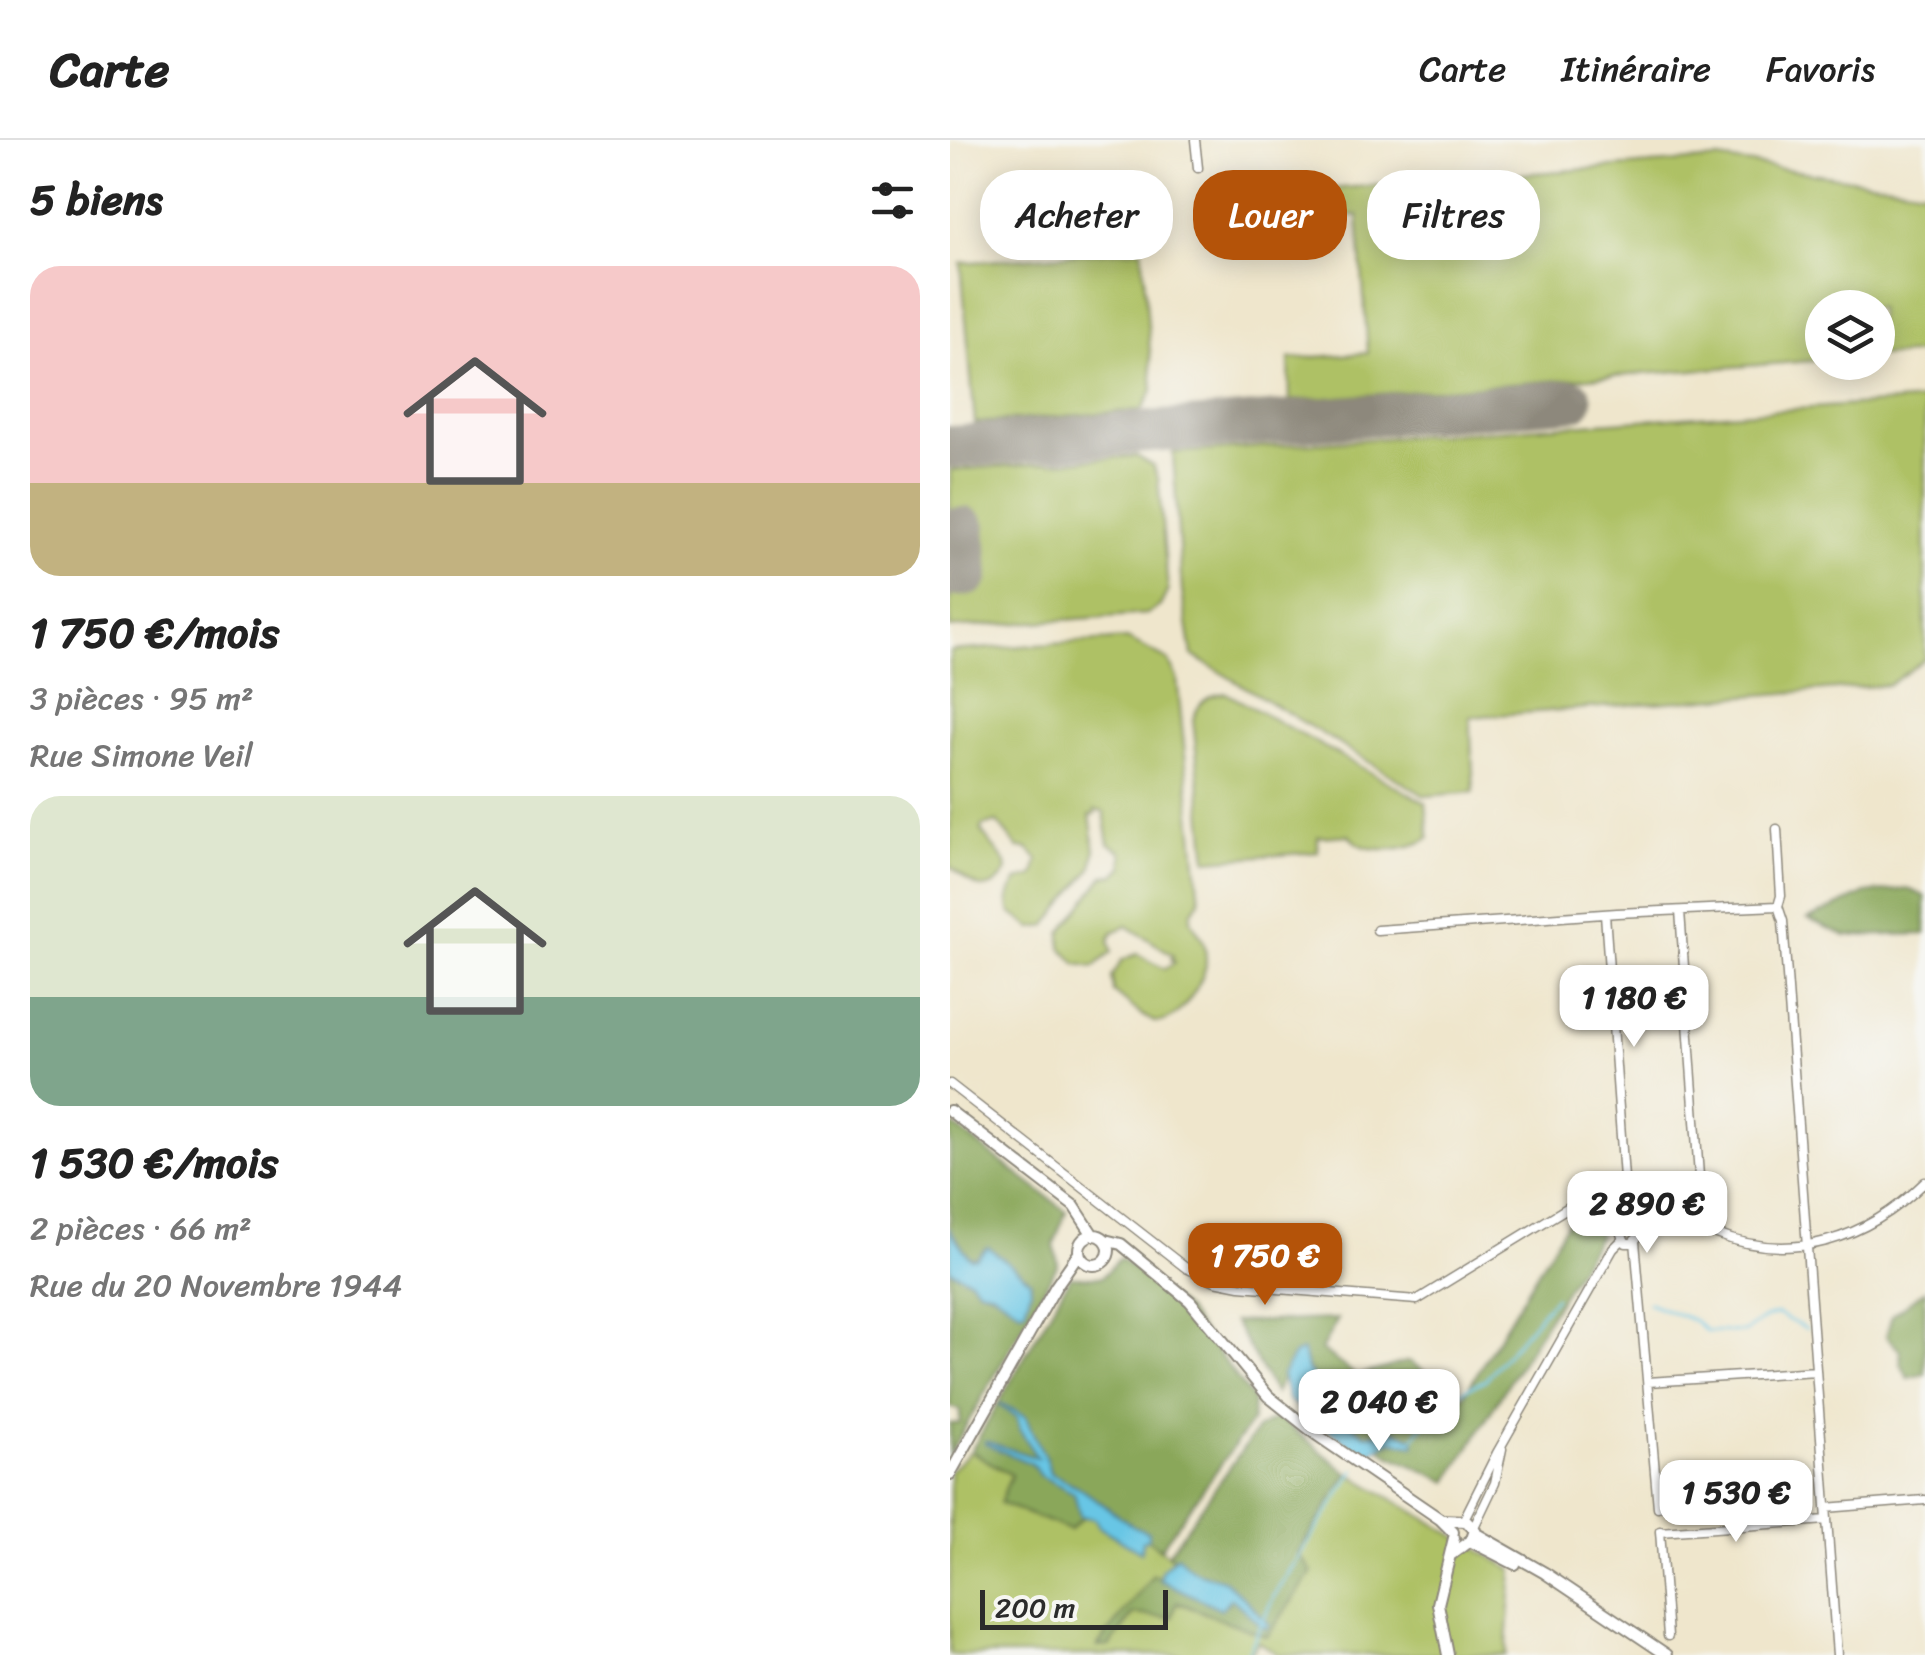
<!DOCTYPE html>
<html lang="fr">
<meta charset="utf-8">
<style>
:root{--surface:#fff;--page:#f2f2f2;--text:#222;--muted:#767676;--line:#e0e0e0;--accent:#b45309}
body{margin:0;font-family:Sriracha,sans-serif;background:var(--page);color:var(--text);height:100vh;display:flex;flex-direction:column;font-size:38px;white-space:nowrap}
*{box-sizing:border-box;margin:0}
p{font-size:32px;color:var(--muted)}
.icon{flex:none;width:55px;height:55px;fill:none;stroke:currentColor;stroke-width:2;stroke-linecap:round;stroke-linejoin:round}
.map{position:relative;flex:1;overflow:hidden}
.side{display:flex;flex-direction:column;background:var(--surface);width:950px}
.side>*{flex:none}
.hud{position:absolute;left:30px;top:30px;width:795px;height:90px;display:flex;gap:20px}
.tools{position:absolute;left:855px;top:150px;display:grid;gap:20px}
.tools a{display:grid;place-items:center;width:90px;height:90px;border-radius:50%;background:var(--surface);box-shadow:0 5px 25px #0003;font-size:50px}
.scale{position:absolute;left:30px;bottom:25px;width:188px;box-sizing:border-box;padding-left:10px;border:5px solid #2b2b2b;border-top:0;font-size:28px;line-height:35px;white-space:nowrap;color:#2b2b2b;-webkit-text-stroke:8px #f6f6f2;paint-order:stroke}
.price{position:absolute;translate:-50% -85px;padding:0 22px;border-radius:20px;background:#fff;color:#222;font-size:32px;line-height:65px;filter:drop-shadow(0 2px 5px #0008)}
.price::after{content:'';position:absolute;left:50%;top:60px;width:30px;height:22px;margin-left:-15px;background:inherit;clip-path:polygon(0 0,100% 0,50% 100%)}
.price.selected{background:var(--accent);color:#fff}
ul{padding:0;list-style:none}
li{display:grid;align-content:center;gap:20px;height:530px;padding:0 30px}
li span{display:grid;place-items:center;height:310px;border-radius:30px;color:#555}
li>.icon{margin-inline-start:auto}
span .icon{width:180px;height:180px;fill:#fffc;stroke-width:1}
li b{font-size:42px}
h2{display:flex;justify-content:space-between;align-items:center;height:120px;padding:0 30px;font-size:42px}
.chip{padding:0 35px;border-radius:40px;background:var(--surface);box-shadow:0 5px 25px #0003;font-size:35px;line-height:90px}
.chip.selected{background:var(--accent);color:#fff}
header{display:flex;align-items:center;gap:60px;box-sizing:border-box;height:140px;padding:0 50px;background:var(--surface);border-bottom:2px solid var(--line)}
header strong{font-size:48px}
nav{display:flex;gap:55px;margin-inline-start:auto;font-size:35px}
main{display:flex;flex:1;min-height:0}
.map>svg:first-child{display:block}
</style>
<header>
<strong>Carte</strong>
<nav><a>Carte</a><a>Itinéraire</a><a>Favoris</a></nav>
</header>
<main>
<section class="side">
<h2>5 biens<svg class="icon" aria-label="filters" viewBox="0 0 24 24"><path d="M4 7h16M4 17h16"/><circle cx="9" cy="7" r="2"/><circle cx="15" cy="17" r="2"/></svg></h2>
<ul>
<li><span style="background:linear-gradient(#f6c9c9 70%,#c2b280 0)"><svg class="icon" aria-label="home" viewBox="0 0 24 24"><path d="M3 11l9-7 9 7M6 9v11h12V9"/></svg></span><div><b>1 750 €/mois</b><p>3 pièces · 95 m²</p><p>Rue Simone Veil</p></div></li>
<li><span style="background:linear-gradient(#dfe7d0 65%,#7fa58c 0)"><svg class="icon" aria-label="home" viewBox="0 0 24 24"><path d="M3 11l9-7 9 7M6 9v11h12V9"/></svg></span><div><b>1 530 €/mois</b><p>2 pièces · 66 m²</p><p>Rue du 20 Novembre 1944</p></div></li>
</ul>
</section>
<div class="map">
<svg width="975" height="1515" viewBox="0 0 975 1515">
<rect width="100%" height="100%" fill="#f6f6f2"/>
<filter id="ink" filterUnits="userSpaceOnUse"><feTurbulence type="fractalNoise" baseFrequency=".01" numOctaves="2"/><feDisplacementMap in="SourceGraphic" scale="20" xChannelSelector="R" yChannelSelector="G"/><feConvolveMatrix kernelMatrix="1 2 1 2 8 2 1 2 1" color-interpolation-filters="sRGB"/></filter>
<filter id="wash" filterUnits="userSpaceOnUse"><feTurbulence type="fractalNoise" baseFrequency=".0048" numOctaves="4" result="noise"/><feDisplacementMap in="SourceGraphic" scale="40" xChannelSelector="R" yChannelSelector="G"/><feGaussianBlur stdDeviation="2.25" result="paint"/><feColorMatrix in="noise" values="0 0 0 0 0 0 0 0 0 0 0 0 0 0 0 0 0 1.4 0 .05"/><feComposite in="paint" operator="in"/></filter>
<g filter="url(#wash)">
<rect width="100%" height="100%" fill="#efe6cc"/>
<path fill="#aec165" stroke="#6c7648" stroke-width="2.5" d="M 768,19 L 975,50 L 975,213 L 928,216 L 928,168 L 872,168 L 872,220 L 340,261 L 339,219 L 418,213 L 408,75 L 329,80 L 328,53 Z
M 192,109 L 203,250 L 192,270 L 25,283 L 11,123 Z
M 975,260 L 975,519 L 939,545 L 520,577 L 524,652 L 475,656 L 242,515 L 232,452 L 223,313 Z
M 187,316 L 203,326 L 208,338 L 218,450 L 210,466 L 197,474 L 0,488 L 0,330 Z
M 177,499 L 218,520 L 227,538 L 250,761 L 241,772 L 241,780 C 250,798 256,797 256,822 C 256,841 224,890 203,881 C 190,876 176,861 164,852 L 162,837 L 172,820 L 187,814 L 215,829 L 225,822 L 221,819 L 223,815 L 177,786 L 163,792 L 159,801 L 162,812 L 144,827 L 127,824 L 111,807 L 111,793 L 154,736 L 165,735 L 173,727 L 172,712 L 159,704 L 154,672 L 145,670 L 145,674 L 140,675 L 145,710 L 142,728 L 96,786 L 82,788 L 61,773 C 56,759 60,752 68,740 L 84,736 L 88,720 L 78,709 L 68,708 L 47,682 L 32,686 L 31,691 L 56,723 L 57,731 C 36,762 22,743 0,726 L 0,511 Z
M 276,553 L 476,663 L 479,698 C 459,711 412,716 399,695 L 368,697 L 368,712 L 257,720 L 243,579 C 249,561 258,555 276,553 Z
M 21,1311 L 61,1335 L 51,1363 L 149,1360 L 284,1466 L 203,1435 L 159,1506 L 184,1474 L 221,1477 L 226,1462 L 317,1496 L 347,1413 L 398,1333 L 563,1430 L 556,1515 L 329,1515 L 308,1501 L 300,1515 L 0,1515 L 0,1331 Z"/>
<path fill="#8aa75a" stroke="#5a6942" stroke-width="2.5" d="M 958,749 L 975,756 L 975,794 L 896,796 L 858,779 L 916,753 Z
M 0,983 L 116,1071 L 104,1104 L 108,1124 L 0,1314 L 0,1284 L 10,1283 L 10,1271 L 0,1266 L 0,1130 L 21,1140 L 28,1149 C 45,1152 57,1161 75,1164 L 81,1143 L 77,1137 L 35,1108 L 29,1117 L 20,1118 L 0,1090 Z
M 621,1076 L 644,1077 L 649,1095 L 498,1342 L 439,1315 L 378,1267 L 368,1243 L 358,1230 L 354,1217 L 341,1219 L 325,1254 L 284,1182 L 388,1179 L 371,1210 L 407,1236 L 459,1221 L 513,1257 Z
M 170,1118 L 235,1169 L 303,1260 L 302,1281 L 210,1409 L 149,1361 L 120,1390 L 50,1363 L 61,1335 L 21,1311 L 120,1137 L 152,1137 Z
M 975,1150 L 975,1234 L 958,1238 L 951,1224 L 950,1211 L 936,1196 L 942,1175 Z
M 328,1277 L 398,1333 L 348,1413 L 362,1432 L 317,1497 L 227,1462 L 222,1478 L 183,1474 L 159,1506 L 147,1507 L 203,1435 L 280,1464 L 218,1414 L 308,1288 Z"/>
<path fill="#67c6e5" stroke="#497888" stroke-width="2.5" d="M 0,1090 L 20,1118 L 26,1118 L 38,1107 L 80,1140 L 81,1150 L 75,1170 L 70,1171 L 40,1151 L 28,1149 L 21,1140 L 0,1130 Z
M 353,1211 L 357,1230 L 368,1243 L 379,1270 L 416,1295 L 444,1290 L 464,1298 L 465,1305 L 441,1301 L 415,1316 L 338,1260 L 332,1235 L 344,1214 Z
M 51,1264 L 76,1276 C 82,1297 97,1313 100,1333 L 129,1347 L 183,1386 L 199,1392 L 198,1399 L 192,1401 L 191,1412 L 149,1387 L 145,1379 L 130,1376 L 124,1353 L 89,1335 L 82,1324 L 35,1304 L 35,1301 L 87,1318 L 70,1290 L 67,1277 L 50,1266 Z
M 227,1415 C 248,1439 250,1431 273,1440 C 281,1443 311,1476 319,1484 L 316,1489 L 281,1458 L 271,1469 L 210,1440 L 211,1431 Z"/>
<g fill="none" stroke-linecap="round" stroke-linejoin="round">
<path stroke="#67c6e5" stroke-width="2.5" d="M 699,1163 L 745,1181 L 756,1191 L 794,1192 L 815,1178 L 827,1174 L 856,1189
M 464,1298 L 491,1261 L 535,1240 L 605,1157
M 297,1515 L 325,1454 L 405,1330"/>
<path stroke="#8d887c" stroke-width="42" d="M 0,307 L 622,260
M 0,389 L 15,388 L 18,435 L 0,436"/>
</g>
</g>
<g filter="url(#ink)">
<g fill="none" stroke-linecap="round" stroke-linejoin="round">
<defs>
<path id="minor" d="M 245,0 L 248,28
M 827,689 L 831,756 L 828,766 L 833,781 L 887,1515
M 730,771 L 752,1078 L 749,1086
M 655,774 L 674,1038 L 678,1055
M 427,790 L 667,773 L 828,766
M 0,944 L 236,1128 L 265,1141 L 290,1146 L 467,1160 L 622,1065 L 637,1062 L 675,1068
M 683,1053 L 692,1056 L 694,1061 L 688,1097 L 682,1103 L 676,1103 L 671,1094 L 675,1060 Z
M 694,1061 C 719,1065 740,1083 764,1093 C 842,1125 917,1099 975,1042
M 685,1101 L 708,1367
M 698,1242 L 866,1231
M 876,1368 L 975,1360
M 513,1381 L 547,1313 L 663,1109 L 673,1099
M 524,1387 L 545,1343 L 552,1309
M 710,1391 L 718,1496
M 710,1392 L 877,1380"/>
<path id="secondary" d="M 0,971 L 124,1066 L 143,1095
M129 1110a15 15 0 1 1 30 0a15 15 0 1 1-30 0Z
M 155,1100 L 171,1104 L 240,1161 L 318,1256 L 367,1295 L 490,1379 L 503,1392
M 0,1334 L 106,1146 L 129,1113
M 493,1380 L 516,1381 L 525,1390 L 522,1399 L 502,1414
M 525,1393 L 595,1433 L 717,1515
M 520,1401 L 565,1424
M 498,1515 L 488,1464 L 504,1398"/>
</defs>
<use href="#minor" stroke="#8d887c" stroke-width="11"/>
<use href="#secondary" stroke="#8d887c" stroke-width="14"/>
<use href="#minor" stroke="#fff" stroke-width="8"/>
<use href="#secondary" stroke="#fff" stroke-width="10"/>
</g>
</g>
</svg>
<div class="tools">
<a><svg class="icon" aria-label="layers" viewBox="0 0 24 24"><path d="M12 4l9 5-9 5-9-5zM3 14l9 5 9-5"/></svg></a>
</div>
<div class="scale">200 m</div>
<b class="price" style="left:684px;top:910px">1 180 €</b>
<b class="price" style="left:697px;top:1116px">2 890 €</b>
<b class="price selected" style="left:315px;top:1168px">1 750 €</b>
<b class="price" style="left:429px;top:1314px">2 040 €</b>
<b class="price" style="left:786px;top:1405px">1 530 €</b>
<div class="hud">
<a class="chip">Acheter</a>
<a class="chip selected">Louer</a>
<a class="chip">Filtres</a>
</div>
</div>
</main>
